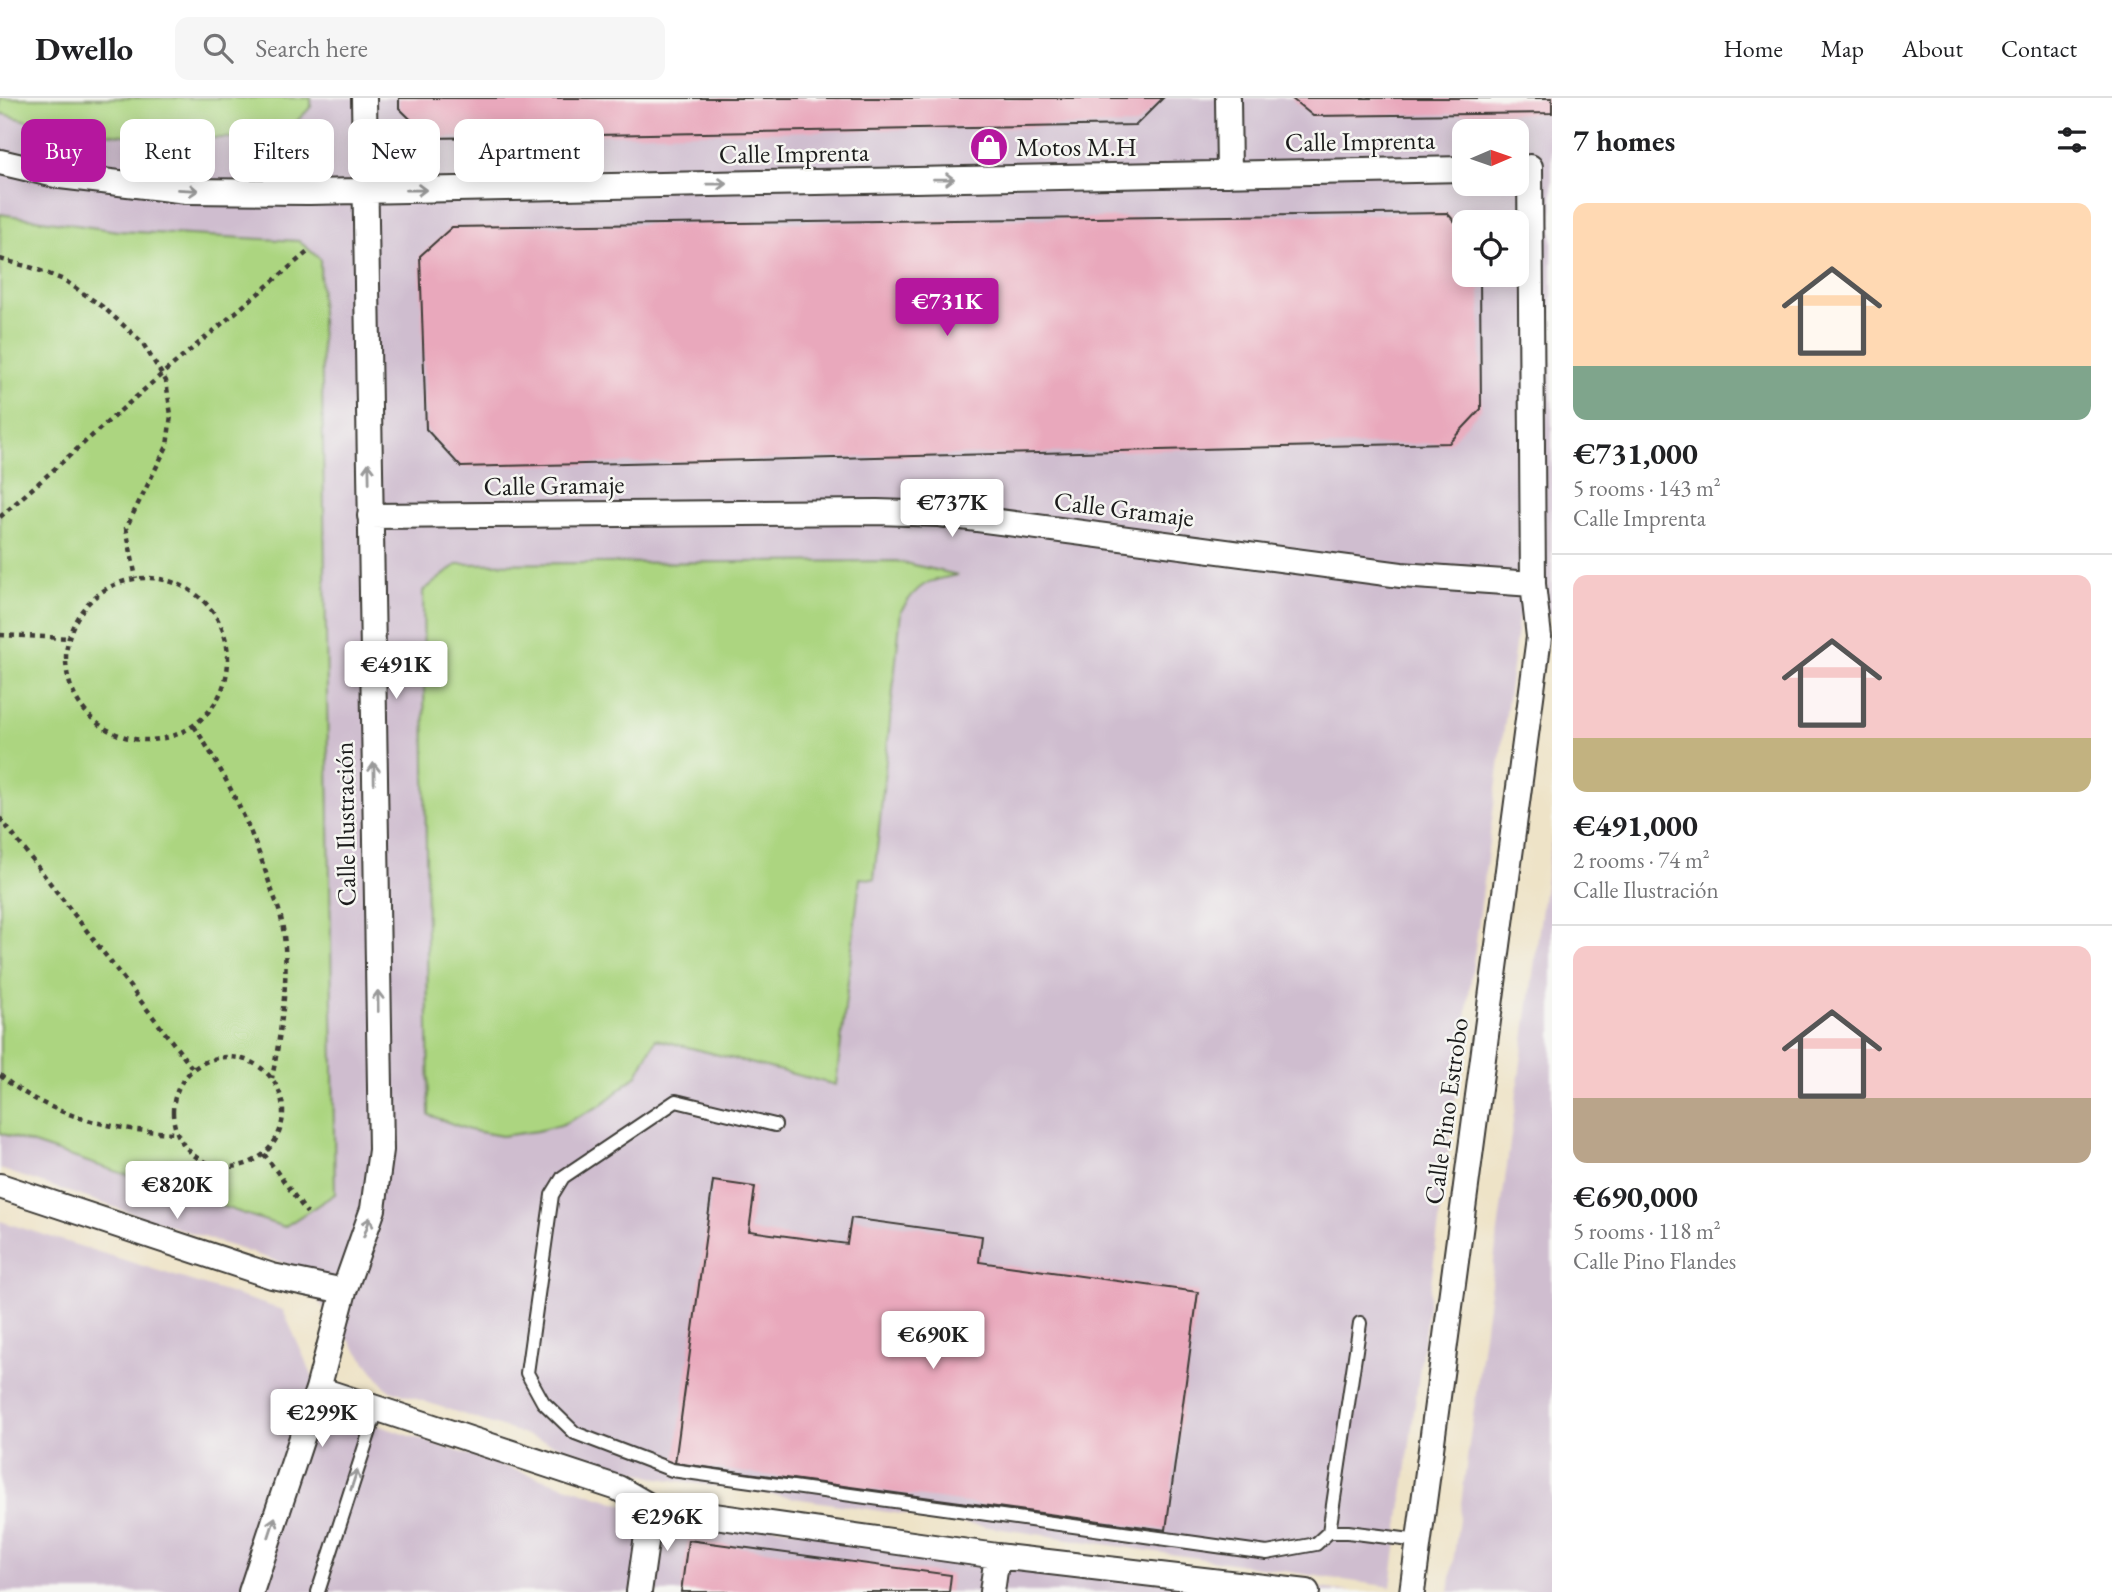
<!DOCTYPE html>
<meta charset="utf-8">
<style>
:root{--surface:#fff;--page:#f6f6f6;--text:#202124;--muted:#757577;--line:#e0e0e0;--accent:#b5179e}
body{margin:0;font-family:"EB Garamond",serif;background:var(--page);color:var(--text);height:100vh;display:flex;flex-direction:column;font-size:26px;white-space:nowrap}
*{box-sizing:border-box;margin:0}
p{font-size:23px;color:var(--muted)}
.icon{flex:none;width:38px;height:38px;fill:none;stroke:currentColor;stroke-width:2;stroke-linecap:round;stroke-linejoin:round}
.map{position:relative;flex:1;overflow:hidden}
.sheet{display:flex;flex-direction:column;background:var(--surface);width:560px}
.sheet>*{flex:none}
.top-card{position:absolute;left:21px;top:21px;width:665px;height:63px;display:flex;gap:14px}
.needle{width:46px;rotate:88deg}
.fabs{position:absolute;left:1452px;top:21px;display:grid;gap:14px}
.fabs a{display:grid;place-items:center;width:77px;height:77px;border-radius:14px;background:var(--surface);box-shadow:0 4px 18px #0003;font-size:35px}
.price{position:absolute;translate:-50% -60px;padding:0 16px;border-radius:7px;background:#fff;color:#222;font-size:23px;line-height:46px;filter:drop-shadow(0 2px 4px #0008)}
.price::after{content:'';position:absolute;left:50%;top:42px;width:21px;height:16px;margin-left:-10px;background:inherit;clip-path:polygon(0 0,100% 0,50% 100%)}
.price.current{background:var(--accent);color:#fff}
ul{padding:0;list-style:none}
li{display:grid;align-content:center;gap:14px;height:371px;padding:0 21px}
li+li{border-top:2px solid var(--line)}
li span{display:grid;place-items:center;height:217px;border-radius:14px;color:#555}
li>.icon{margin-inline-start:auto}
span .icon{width:126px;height:126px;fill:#fffc;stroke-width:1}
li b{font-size:30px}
h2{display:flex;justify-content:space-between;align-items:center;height:84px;padding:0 21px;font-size:30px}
.pill{padding:0 24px;border-radius:14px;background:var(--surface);box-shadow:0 4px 18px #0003;font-size:24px;line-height:63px}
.pill.current{background:var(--accent);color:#fff}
header{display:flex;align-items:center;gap:42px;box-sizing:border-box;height:98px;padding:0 35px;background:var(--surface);border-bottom:2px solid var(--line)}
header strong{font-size:33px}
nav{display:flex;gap:38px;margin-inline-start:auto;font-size:24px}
.search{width:490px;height:63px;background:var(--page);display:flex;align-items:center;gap:18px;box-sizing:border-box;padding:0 24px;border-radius:14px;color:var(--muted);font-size:26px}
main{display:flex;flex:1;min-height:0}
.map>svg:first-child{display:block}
</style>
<header>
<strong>Dwello</strong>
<div class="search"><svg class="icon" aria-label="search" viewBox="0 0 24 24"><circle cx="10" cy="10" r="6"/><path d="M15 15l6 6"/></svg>Search here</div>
<nav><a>Home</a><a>Map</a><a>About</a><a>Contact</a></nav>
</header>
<main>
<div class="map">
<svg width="1552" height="1494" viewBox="0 0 1552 1494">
<rect width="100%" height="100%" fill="#f6f6f2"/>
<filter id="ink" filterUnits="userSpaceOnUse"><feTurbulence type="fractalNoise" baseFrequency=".0143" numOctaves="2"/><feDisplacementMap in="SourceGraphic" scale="14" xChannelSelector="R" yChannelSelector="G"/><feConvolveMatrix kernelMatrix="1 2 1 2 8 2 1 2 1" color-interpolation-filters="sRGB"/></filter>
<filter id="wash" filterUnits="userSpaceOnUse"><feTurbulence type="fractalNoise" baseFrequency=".00686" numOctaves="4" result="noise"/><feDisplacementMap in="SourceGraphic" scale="28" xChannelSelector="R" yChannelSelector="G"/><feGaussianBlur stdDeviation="1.57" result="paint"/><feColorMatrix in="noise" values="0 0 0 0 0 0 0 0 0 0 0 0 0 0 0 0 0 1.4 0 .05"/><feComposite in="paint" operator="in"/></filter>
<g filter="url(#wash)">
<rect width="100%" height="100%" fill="#eee3c7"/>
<path fill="#cfbdcf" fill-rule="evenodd" d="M 0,0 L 1552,0 L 1552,518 L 1519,517 L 1391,1489 L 652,1379 L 387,1291 L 291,1168 L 0,1071 ZM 1465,33 L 1517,33 L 1517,86 L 1465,86 ZM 1465,124 L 1517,124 L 1517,177 L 1465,177 Z
M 1552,736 L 1552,1494 L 1449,1494 Z
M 0,1123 L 283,1212 L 327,1311 L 649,1415 L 1353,1494 L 0,1494 Z"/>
<path fill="#acd580" stroke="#64784e" stroke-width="2" d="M 0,0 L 311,0 L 311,9 L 280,40 L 150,40 L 48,29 L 0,15 Z
M 0,116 L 118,133 L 299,143 L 320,161 L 335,1096 L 284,1129 L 0,1035 Z
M 896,463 L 958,477 C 927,483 918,485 901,513 L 874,781 L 860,780 L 836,987 L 656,941 L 637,977 L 600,1008 L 561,1027 L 537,1033 L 502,1038 L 469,1032 L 429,1017 L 423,493 L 458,466 Z"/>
<g id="blocks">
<path fill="#e9a8bc" d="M 399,0 L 1163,0 L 1136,27 L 430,40 L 399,10 Z
M 1291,0 L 1552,0 L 1552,15 L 1313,18 Z
M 1447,115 L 1465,135 L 1465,177 L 1480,177 L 1481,311 L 1449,345 L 461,369 L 426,331 L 420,158 L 452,129 Z
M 713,1083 L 755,1089 L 749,1133 L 847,1146 L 851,1120 L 982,1138 L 979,1164 L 1198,1194 L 1166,1432 L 675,1365 Z
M 688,1442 L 951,1477 L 949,1494 L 681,1494 Z"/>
</g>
</g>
<g filter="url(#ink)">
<use href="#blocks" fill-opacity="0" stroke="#3c3a36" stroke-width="2"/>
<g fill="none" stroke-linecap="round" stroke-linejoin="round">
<defs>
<path id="service" d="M 775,1027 L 676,1003 L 563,1079 L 552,1097 L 527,1275 L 543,1304 L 575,1335 L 672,1372 L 1267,1455 L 1316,1446 L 1329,1434 L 1360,1225
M 1329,1434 L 1348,1434 L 1419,1443
M 318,1494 L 377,1311"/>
<path id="minor" d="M 1228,0 L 1229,76
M 0,64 L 60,78 L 187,93 L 309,94 L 1465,71
M 370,418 L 877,414 L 939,416 L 1401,477 L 1533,486
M 0,1088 L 272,1178 L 344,1193
M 318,1291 L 618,1390 L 651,1409 L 997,1458 L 1307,1494
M 251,1494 L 318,1291 L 344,1193 L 373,1111 L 381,1052 L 364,0
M 639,1494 L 651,1409
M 992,1494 L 997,1458
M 1412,1494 L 1539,539 L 1533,486 L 1530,69"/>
</defs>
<use href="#service" stroke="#3c3a36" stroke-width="16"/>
<use href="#minor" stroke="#3c3a36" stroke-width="28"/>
<path stroke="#3c3a36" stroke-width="4.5" stroke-dasharray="5 5" stroke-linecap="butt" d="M 0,161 L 33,170 L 64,182 L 103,209 L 142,244 L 166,283 L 171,317 L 167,348 L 126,430 L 136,480
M 0,419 L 162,276 L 310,152
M66 561a81 81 0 1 1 162 0a81 81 0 1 1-162 0Z
M 0,537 L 69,540
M 194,628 C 226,677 251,728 269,784 C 273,797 280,811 282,825 C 291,870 281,935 272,980
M 0,720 L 193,971
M173 1014a55 55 0 1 1 110 0a55 55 0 1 1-110 0Z
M 0,977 C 47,1018 115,1033 176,1035
M 264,1056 L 307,1115"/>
<use href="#service" stroke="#fff" stroke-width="12"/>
<use href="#minor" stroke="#fff" stroke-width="24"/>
</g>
<defs><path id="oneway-shaft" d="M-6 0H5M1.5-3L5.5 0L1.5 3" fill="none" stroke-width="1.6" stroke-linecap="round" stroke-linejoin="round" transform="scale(1.75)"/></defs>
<g stroke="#999">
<use href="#oneway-shaft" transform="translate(944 81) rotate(-1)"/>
<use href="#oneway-shaft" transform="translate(717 86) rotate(-1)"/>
<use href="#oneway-shaft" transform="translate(188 92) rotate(3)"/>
<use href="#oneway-shaft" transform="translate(416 92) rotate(-1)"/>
<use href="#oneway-shaft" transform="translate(369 375) rotate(-91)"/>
<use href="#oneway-shaft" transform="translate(374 675) rotate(-91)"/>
<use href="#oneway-shaft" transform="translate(378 903) rotate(-91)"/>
<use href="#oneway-shaft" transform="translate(367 1129) rotate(-71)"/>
<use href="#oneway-shaft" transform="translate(354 1382) rotate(-72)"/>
<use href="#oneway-shaft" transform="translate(272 1429) rotate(-72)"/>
</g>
</g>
<defs>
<symbol id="shop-disc" viewBox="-11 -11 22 22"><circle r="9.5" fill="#b5179e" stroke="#f6f6f2"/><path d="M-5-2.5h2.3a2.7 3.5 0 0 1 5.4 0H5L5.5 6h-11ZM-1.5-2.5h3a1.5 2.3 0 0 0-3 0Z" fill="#fff"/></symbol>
</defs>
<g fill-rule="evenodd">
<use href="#shop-disc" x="967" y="27" width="44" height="44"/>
</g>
<g text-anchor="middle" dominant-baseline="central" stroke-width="5" stroke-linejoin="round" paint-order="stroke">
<g font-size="26" fill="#1c1c1c" stroke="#f6f6f2">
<text transform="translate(1360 43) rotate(-1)">Calle Imprenta</text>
<text transform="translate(794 55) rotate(-1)">Calle Imprenta</text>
<text transform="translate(554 387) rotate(-1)">Calle Gramaje</text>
<text transform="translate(1124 411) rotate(7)">Calle Gramaje</text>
<text transform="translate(345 726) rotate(-91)">Calle Ilustración</text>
<text transform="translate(1446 1013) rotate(-82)">Calle Pino Estrobo</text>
</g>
<g font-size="26" fill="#1c1c1c" stroke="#f6f6f2" text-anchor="start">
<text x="1016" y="49">Motos M.H</text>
</g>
</g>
</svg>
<div class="fabs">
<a><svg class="needle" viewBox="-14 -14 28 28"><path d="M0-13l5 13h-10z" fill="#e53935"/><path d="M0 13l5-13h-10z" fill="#757577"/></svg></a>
<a><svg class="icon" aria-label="locate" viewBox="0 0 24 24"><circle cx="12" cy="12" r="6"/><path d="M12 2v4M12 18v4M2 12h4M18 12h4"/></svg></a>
</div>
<b class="price current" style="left:947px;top:240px">€731K</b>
<b class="price" style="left:952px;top:441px">€737K</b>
<b class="price" style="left:396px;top:603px">€491K</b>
<b class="price" style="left:177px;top:1123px">€820K</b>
<b class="price" style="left:933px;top:1273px">€690K</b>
<b class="price" style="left:322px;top:1351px">€299K</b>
<b class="price" style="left:667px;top:1455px">€296K</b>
<div class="top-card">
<a class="pill current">Buy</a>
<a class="pill">Rent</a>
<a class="pill">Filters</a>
<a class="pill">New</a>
<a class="pill">Apartment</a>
</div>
</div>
<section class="sheet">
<h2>7 homes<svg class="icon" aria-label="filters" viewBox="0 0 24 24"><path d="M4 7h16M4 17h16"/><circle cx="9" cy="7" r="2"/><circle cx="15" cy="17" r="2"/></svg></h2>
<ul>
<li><span style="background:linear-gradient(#ffd9b3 75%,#7fa58c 0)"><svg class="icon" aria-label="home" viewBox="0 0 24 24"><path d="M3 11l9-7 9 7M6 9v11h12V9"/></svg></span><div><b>€731,000</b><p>5 rooms · 143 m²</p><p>Calle Imprenta</p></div></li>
<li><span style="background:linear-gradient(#f6c9c9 75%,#c2b280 0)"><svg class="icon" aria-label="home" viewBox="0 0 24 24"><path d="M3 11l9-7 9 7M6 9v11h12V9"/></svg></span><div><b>€491,000</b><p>2 rooms · 74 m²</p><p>Calle Ilustración</p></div></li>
<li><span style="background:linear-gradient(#f6c9c9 70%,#b9a48a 0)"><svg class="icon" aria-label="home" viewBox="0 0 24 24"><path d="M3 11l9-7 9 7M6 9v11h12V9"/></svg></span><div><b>€690,000</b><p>5 rooms · 118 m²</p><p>Calle Pino Flandes</p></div></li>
</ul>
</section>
</main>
